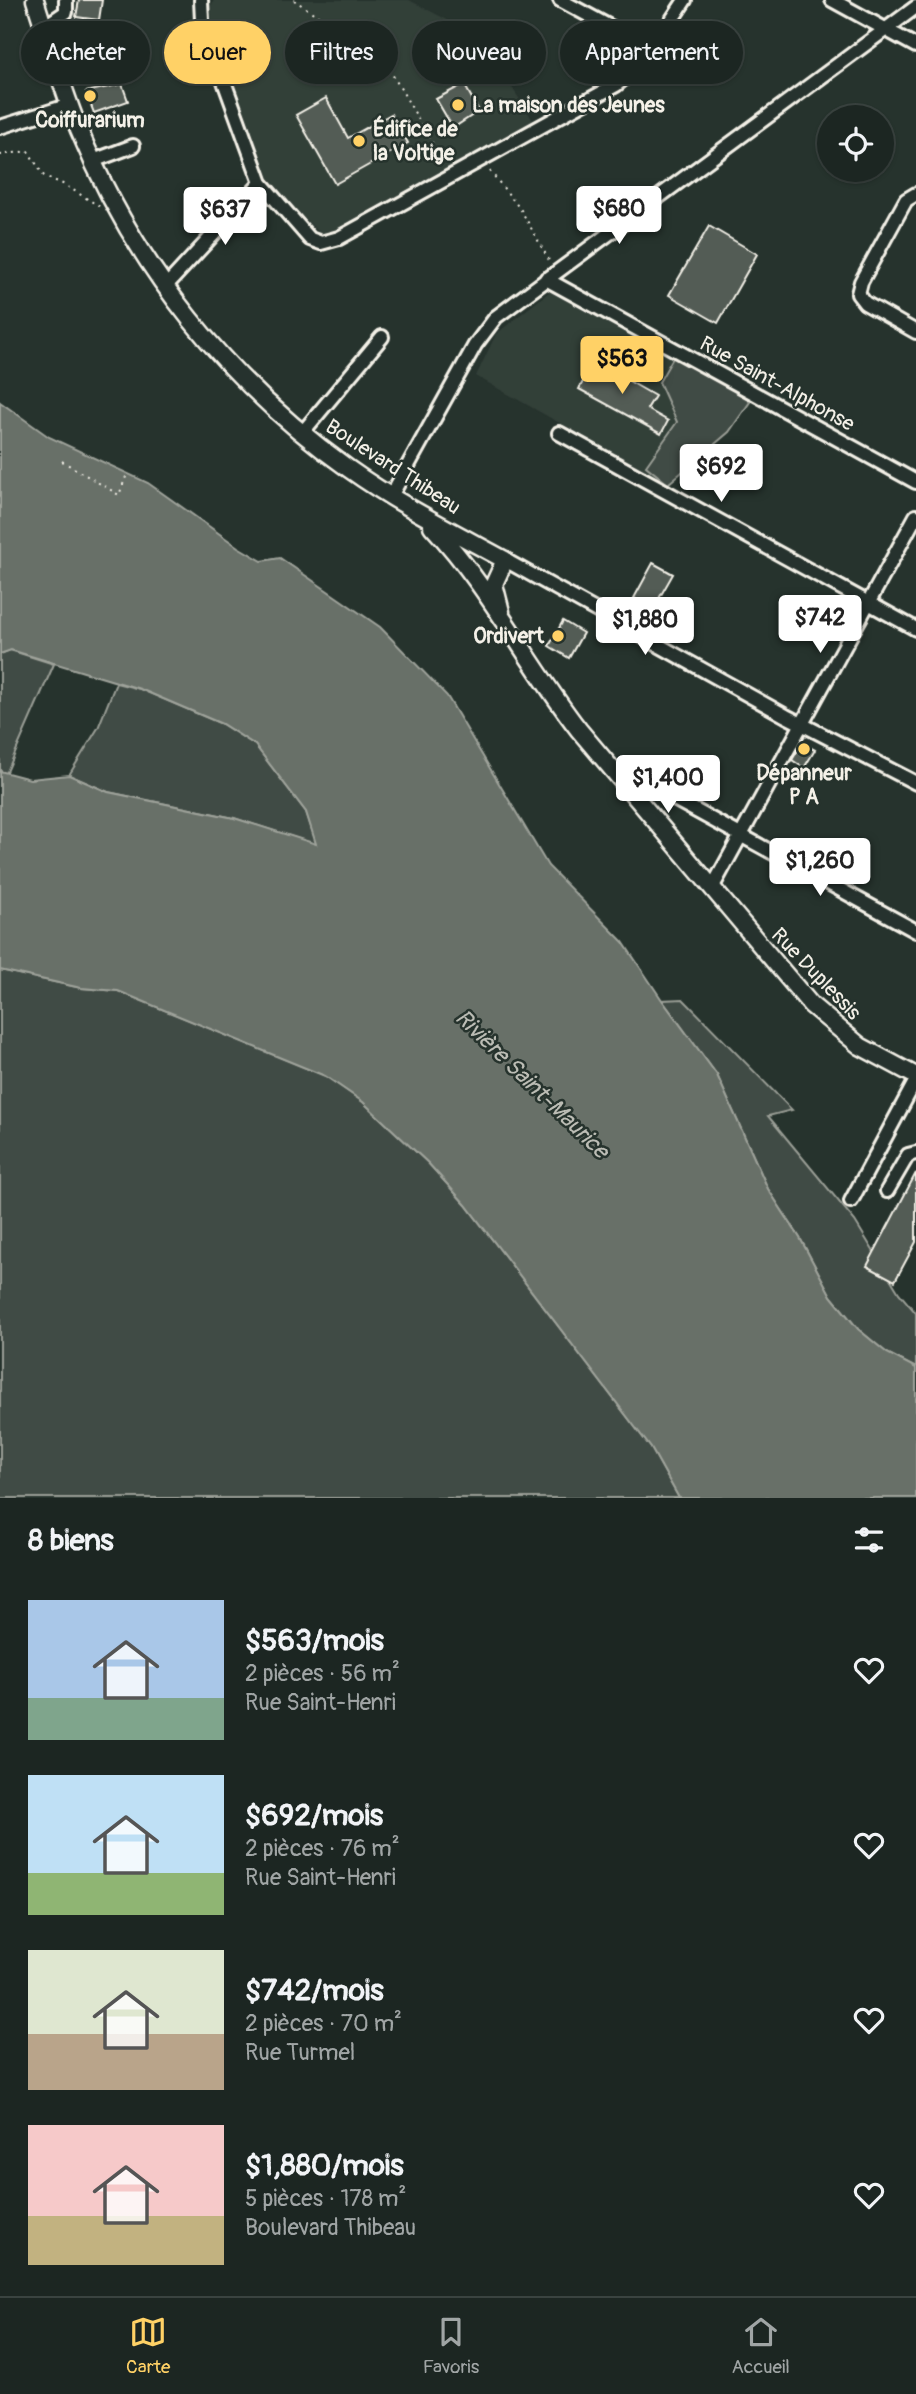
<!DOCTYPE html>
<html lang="fr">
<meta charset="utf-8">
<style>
:root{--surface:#1c2622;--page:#252e2a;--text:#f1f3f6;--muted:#a0a5a5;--line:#3a4340;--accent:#ffd166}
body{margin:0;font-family:Pangolin,sans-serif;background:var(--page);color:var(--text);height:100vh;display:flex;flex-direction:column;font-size:26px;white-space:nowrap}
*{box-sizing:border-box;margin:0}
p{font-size:23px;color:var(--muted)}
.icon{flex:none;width:38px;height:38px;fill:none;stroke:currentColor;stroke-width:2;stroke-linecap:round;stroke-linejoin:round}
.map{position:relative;height:1498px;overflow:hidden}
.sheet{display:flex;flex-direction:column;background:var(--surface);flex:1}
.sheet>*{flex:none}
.hud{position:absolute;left:21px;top:21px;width:875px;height:63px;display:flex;gap:14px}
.buttons{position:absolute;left:817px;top:105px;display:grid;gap:14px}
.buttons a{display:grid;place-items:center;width:77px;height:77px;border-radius:50%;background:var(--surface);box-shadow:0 2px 5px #0004,0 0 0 2px var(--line);font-size:35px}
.price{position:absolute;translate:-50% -60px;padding:0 16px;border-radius:7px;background:#fff;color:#222;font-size:23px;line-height:46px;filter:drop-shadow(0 2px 4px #0008)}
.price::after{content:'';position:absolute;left:50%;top:42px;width:21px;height:16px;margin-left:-10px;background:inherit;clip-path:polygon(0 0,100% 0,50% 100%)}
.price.selected{background:var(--accent);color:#111}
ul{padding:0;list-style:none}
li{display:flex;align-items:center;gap:21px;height:175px;padding:0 28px}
li span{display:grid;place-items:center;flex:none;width:196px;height:140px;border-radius:0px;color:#555}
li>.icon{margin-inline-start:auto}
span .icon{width:84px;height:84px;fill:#fffc;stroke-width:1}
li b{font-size:30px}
h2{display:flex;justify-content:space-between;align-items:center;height:84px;padding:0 28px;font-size:30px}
.pill{padding:0 24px;border-radius:32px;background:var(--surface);box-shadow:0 2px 5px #0004,0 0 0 2px var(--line);font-size:24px;line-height:63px}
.pill.selected{background:var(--accent);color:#111}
.tab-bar{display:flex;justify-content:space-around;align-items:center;height:98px;border-top:2px solid var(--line);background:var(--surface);font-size:19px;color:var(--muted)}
.tab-bar a{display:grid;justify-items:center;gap:4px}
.tab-bar .selected{color:var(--accent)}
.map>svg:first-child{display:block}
</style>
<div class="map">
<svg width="916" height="1498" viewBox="0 0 916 1498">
<rect width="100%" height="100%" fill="#26332d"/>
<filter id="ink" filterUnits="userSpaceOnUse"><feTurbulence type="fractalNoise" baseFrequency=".0143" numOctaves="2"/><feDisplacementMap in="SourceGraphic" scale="14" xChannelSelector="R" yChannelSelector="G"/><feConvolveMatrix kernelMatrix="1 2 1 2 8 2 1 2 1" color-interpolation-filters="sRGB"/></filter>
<g filter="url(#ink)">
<path fill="#333f39" d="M 214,0 L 409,0 L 480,37 L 541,133 L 348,237 L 323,236 L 274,190 L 212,36 L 211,6 Z
M 553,289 L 729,387 L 668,484 L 476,376 L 496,334 Z"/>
<path fill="#414b45" stroke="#9a9e96" stroke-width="2" d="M 674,356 L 752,399 L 729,432 L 668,484 L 646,466 L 677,422 L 659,382 Z
M 10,650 L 54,664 L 6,774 L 0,771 L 0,654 Z
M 116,683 L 140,689 L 222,724 L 255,745 L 306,812 L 317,845 L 234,818 L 108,792 L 69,775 L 98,728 Z
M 0,970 L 81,988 L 118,991 L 326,1076 L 363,1102 L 428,1163 L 466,1205 L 651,1448 L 679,1498 L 0,1498 Z
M 683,999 L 792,1110 L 768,1116 L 855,1221 L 899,1293 L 916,1313 L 916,1368 L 887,1353 L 858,1329 L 831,1296 L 800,1238 L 768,1189 L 717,1075 L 662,1000 Z"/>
<path fill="#676f68" stroke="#9fa39b" stroke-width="2" d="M 0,402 L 49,437 L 148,483 L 238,547 L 262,561 L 280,558 L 380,627 L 447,696 L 548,866 L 623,942 L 662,1000 L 717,1075 L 768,1189 L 800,1238 L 831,1296 L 858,1329 L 887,1353 L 916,1368 L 916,1498 L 679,1498 L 651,1448 L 466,1205 L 428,1163 L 363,1102 L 325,1076 L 118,991 L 81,988 L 0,970 L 0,771 L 30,779 L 69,775 L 108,792 L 234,818 L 316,844 L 306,812 L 255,745 L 222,724 L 140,689 L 11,650 L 0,654 Z"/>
<path fill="#525c55" stroke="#f4f1e8" stroke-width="2" d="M 79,0 L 102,0 L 99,20 L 76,17 Z
M 122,84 L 128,101 L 94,113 L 86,92 Z
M 464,84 L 479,111 L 453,128 L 436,99 Z
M 326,98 L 348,138 L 391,114 L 408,143 L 335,184 L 296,115 Z
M 709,226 L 757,254 L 718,323 L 669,295 Z
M 594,361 L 655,396 L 647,409 L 668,421 L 661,434 L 579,389 Z
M 653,563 L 673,574 L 653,609 L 634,598 Z
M 563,621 L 583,633 L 569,658 L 549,646 Z
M 802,743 L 815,750 L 804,768 L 792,760 Z
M 916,1173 L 916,1242 L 895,1281 L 867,1266 Z"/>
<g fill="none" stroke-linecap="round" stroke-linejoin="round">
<defs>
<path id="minor" d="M 201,0 L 202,21 L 261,183 L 310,239 L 321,243 L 339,238 L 616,85 L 643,63 L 685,0
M 560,0 L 653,50
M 832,0 L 916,46
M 44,27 L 66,12 L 66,0
M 0,127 L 70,105
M 93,161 L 133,146
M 916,194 L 906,200 L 861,282 L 858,294 L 865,303 L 916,332
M 546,279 L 916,482
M 165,287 L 261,183
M 302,433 L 382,337
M 559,433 L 916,629
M 391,496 L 475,345 L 496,317 L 916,7
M 505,560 L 786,716 L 916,783
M 616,771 L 667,795 L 916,931
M 712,888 L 916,516
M 887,1191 L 908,1155 L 916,1153
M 851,1201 L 916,1080"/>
<path id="major" d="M 35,0 C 49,44 62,88 79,130 C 136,268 228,383 349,469 C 398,504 452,531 505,560 L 494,584 L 501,612
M 432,526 C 490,588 527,663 579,730 L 811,1005 L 860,1046 L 916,1076"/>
</defs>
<use href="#minor" stroke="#f4f1e8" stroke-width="18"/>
<use href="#major" stroke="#f4f1e8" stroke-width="21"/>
<path stroke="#f4f1e8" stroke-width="2" stroke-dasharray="2 5" stroke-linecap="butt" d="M 294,0 L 384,60 L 445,165
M 0,155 L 28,151 L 44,176 L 65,185 L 102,208
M 490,171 L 521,210 L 550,262
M 62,461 L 119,495 L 127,474"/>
<use href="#minor" stroke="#26332d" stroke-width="12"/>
<use href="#major" stroke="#26332d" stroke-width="16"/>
</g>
</g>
<g fill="#ffd166" stroke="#26332d" stroke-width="2.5">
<circle cx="90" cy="96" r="7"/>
<circle cx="458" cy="105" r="7"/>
<circle cx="359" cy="141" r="7"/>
<circle cx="558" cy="636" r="7"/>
<circle cx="804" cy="749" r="7"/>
</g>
<g text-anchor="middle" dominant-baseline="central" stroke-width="5" stroke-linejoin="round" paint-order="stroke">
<g font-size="21" font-weight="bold" fill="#f4f1e8" stroke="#26332d" text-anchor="start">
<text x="472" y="105">La maison des Jeunes</text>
<text x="90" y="120" text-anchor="middle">Coiffurarium</text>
<text x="373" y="129">Édifice de<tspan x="373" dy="24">la Voltige</tspan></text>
<text x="544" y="636" text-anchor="end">Ordivert</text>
<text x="804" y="773" text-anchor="middle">Dépanneur<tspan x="804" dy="24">P A</tspan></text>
</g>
<g font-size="21" fill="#f4f1e8" stroke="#26332d">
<text transform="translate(777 384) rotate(29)">Rue Saint-Alphonse</text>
<text transform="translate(393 467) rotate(33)">Boulevard Thibeau</text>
<text transform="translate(816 974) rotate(46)">Rue Duplessis</text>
</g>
<g font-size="23" font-style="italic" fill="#bcbdb5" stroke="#26332d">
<text transform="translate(532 1084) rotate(44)">Rivière Saint-Maurice</text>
</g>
</g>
</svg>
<div class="buttons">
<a><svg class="icon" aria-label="locate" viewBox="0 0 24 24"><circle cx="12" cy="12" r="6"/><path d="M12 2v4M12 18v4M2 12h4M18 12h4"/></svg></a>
</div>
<b class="price" style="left:619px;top:246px">$680</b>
<b class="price" style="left:225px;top:247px">$637</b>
<b class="price selected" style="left:622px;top:396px">$563</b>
<b class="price" style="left:721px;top:504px">$692</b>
<b class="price" style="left:820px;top:655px">$742</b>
<b class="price" style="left:645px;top:657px">$1,880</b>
<b class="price" style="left:668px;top:815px">$1,400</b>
<b class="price" style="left:820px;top:898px">$1,260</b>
<div class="hud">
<a class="pill">Acheter</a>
<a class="pill selected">Louer</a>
<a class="pill">Filtres</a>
<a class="pill">Nouveau</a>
<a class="pill">Appartement</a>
</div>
</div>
<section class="sheet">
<h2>8 biens<svg class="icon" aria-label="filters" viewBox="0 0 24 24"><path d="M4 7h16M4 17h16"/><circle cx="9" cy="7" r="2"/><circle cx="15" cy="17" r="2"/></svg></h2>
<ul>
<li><span style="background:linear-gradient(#a9c7e8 70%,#7fa58c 0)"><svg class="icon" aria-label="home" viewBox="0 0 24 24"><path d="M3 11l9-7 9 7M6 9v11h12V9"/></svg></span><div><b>$563/mois</b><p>2 pièces · 56 m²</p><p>Rue Saint-Henri</p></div><svg class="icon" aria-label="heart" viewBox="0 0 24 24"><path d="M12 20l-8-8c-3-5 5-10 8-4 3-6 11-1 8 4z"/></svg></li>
<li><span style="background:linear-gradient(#bfe0f5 70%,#8fb573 0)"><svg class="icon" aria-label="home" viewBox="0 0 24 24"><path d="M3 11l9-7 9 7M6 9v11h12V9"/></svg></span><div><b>$692/mois</b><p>2 pièces · 76 m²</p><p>Rue Saint-Henri</p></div><svg class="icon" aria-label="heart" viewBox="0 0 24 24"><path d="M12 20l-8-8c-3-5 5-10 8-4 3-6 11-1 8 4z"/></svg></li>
<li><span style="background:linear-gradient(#dfe7d0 60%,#b9a48a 0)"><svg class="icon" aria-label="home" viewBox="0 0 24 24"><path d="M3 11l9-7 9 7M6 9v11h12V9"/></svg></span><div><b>$742/mois</b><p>2 pièces · 70 m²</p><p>Rue Turmel</p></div><svg class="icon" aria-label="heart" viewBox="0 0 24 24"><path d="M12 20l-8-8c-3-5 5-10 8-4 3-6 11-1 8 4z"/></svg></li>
<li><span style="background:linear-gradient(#f6c9c9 65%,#c2b280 0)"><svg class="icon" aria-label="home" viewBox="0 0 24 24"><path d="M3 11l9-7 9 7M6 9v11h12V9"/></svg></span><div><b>$1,880/mois</b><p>5 pièces · 178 m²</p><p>Boulevard Thibeau</p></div><svg class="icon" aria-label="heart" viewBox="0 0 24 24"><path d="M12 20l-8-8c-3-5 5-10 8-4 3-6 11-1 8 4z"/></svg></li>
</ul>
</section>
<nav class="tab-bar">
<a class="selected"><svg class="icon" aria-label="map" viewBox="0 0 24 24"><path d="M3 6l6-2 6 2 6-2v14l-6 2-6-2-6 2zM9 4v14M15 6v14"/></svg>Carte</a>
<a><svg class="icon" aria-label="saved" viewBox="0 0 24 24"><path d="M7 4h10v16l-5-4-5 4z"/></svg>Favoris</a>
<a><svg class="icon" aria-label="home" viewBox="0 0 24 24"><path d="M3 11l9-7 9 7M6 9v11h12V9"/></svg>Accueil</a>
</nav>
